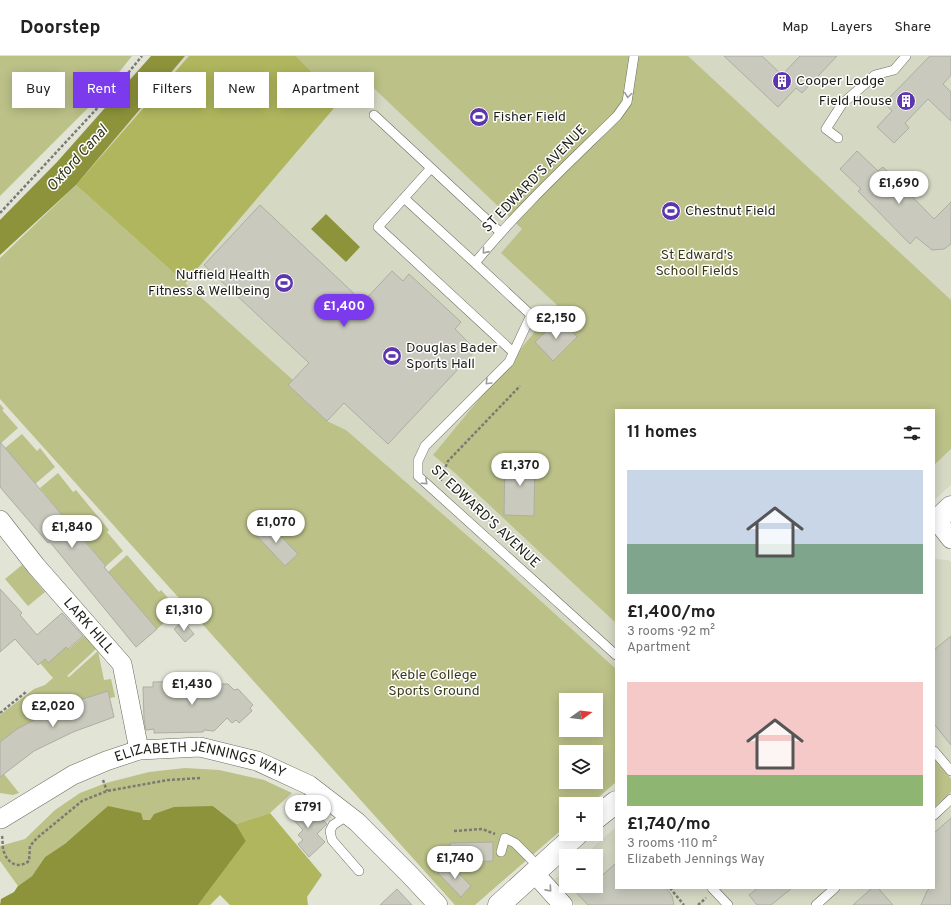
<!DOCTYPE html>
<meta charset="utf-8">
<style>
:root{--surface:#fff;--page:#f6f6f6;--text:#222;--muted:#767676;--line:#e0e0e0;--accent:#7c3aed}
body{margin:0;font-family:Overpass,sans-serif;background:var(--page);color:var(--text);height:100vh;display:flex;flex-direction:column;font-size:15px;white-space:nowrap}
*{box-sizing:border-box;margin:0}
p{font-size:13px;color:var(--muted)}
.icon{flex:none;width:22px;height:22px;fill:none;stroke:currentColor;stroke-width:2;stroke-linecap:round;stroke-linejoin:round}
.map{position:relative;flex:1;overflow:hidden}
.details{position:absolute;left:615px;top:353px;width:320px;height:480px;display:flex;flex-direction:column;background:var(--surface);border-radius:0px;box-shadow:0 2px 10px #0003}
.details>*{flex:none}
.top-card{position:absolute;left:12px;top:16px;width:380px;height:36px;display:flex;gap:8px}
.needle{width:26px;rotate:75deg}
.buttons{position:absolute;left:559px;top:637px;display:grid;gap:8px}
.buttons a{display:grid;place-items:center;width:44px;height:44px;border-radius:0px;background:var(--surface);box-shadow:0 2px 10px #0003;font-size:20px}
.price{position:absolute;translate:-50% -34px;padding:0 9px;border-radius:14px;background:#fff;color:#222;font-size:13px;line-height:26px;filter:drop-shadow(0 1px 2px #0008)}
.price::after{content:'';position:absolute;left:50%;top:24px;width:12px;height:9px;margin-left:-6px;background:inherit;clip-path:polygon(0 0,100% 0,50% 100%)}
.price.current{background:var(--accent);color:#fff}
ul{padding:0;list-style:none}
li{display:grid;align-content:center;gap:8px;height:212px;padding:0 12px}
li span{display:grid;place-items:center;height:124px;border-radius:0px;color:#555}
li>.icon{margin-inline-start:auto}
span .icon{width:72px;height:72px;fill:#fffc;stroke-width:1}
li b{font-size:17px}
h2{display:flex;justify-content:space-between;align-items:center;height:48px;padding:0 12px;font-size:17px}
.chip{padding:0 14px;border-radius:0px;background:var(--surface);box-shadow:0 2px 10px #0003;font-size:14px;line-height:36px}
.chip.current{background:var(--accent);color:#fff}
header{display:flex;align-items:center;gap:24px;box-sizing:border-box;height:56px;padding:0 20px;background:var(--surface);border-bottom:1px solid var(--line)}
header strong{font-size:19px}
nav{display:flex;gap:22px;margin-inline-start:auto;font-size:14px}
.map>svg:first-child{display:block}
</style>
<header>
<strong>Doorstep</strong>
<nav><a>Map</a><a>Layers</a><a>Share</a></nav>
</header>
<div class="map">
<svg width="951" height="849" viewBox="0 0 951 849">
<rect width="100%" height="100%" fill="#e2e4d6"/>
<path fill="#d5d8c3" d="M 185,0 L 951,0 L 951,429 L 934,444 L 934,354 L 616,354 L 616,613 L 500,508 L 346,374 L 327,365 L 288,329 L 293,324 L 76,129 Z
M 934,503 L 948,504 L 951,506 L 951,849 L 575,849 L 555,827 L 555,823 L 566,814 L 566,830 L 596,830 L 596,800 L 583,800 L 616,771 L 616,832 L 934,832 Z"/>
<path fill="#bcc188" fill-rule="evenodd" d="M 0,0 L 132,0 L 100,40 L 0,140 Z
M 296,0 L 688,0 L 951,244 L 951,393 L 934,409 L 934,354 L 616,354 L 616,567 L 455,417 L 433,399 L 557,249 L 501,197 L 522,173 L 363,22 L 340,45 Z
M 76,129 L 293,324 L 288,329 L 327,365 L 346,374 L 500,508 L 616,613 L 616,726 L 591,748 L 566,748 L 566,770 L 475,849 L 455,849 L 0,343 L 0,202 ZM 566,644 L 596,644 L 596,674 L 566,674 ZM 566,696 L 596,696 L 596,726 L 566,726 Z
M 0,348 L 4,353 L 2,354 L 18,372 L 0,388 Z
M 22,378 L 37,395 L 40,392 L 55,411 L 35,428 L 5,392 Z
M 58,417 L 73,436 L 76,434 L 109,474 L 107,476 L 123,495 L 106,510 L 75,473 L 70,476 L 70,469 L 40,432 Z
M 127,499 L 159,536 L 161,534 L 179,554 L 157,573 L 108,516 Z
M 22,509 L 45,536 L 28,550 L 5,523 Z
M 84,576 L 97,592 L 67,620 L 69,621 L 98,595 L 104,624 L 111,623 L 115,641 L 110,642 L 108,636 L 0,686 L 0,659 L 34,633 L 45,629 L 53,622 L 40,607 L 45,603 L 48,606 L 66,591 L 69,593 L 84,580 L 83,578 Z
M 934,703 L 951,723 L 951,736 L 934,751 Z
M 185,712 L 219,714 L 264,724 L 292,737 L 270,757 L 236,768 L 213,750 L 154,758 L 150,764 L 143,764 L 66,787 L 45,801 L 32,820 L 18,830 L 0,805 L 0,790 L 25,783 L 55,754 L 80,737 L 106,727 L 149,716 Z
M 4,718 L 19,737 L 13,739 L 0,737 L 0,721 Z"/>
<path fill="#afb65d" d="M 189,0 L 296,0 L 340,45 L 185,227 L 76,129 Z
M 270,757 L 322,819 L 307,841 L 308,849 L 230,849 L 220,839 L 210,849 L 198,849 L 246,785 L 236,768 Z"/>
<path fill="#8d933a" d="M 151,0 L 185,0 L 76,129 L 0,199 L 0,164 L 57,106 Z
M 326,158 L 360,191 L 346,206 L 311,173 Z
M 108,750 L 141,757 L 143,764 L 150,764 L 154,758 L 174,751 L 213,750 L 236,768 L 246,785 L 198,849 L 0,849 L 1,843 L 14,836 L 18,830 L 32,820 L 45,801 L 66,787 Z"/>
<path fill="#c9cabd" stroke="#acaea1" d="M 724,0 L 762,0 L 782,19 L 800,0 L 837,0 L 802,37 L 796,32 L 778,51 Z
M 930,0 L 951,0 L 951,19 L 943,28 L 951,36 L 951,65 L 928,43 L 905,67 L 909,72 L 894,87 L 877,71 L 892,55 L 884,47 Z
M 857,95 L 878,115 L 883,111 L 934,163 L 951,146 L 951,188 L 944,193 L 932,194 L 916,181 L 910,188 L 858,135 L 861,133 L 840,113 Z
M 260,149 L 363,246 L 392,215 L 403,225 L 409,218 L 461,266 L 455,273 L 476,294 L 388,388 L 344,347 L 327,365 L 288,329 L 309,307 L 204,209 Z
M 560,262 L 577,281 L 553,305 L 535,286 Z
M 0,386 L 74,473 L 106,510 L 104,511 L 157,573 L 136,591 L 50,486 L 48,487 L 0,431 Z
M 505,402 L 535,403 L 534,460 L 504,459 Z
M 267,466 L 298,498 L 285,510 L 255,478 Z
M 0,533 L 22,557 L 20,559 L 37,579 L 62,557 L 83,580 L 68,593 L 66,591 L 48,607 L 45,603 L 38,609 L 15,583 L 0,596 Z
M 183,565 L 194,578 L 185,586 L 174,573 Z
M 951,580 L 951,689 L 934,668 L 934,594 Z
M 191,625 L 215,625 L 215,628 L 228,628 L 234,634 L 238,633 L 253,649 L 250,652 L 252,655 L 239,667 L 236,664 L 232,667 L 227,662 L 214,675 L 204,674 L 203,676 L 154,677 L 154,673 L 146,674 L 144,663 L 143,631 L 153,631 L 153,626 Z
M 108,635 L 114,661 L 73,676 L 34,695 L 0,721 L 0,686 L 17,673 L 64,649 Z
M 299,746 L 314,761 L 317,758 L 327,768 L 317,778 L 325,786 L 309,801 L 298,788 L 303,784 L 298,779 L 303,774 L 287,757 Z
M 951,762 L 951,849 L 921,849 L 927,835 L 930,832 L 934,832 L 934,777 Z
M 493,786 L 493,805 L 451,807 L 450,787 Z
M 449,807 L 471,830 L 461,841 L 438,817 Z
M 616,807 L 616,832 L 661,832 L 667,833 L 672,840 L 674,849 L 588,849 L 570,830 L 596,830 L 596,825 Z
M 758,832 L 792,832 L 771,849 L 757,849 L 749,839 Z
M 872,832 L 878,832 L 893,849 L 853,849 Z
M 397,833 L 412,849 L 380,849 Z"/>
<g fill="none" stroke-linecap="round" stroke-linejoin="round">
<defs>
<path id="service" d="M 374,59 L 500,176
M 838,82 L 826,73 L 842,48 L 875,19 L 894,14 L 906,0
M 431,112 L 378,171 L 513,296
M 404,142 L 475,207
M 616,599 L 418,420 L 418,405 L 425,390 L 509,306 L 531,259 L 475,207 C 518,154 568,108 617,60 L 627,46 L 634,0
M 934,695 L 951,715
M 348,759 L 333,769 L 330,775 L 332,784 L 359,815
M 934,759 L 951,743
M 501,796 L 505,782 L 515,787 L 534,806
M 712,832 L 728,849
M 816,849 L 835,832"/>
<g id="minor">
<path id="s1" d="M 0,464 L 36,510 L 122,608 L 139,694"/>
<path d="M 937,465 L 951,483"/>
<path id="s2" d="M 0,762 L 1,763 L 73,719 L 106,705 L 139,694 L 200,691 L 257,705 L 309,729 L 357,766 L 409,818 L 438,849"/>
<path d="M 535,818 L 563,849"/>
</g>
<path id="primary" d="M 934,467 L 951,451
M 596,762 L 616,746
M 499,849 L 577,778"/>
</defs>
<use href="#service" stroke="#6a6b5f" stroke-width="10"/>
<use href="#minor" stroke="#6a6b5f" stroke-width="20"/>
<use href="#primary" stroke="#6a6b5f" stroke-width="23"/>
<path stroke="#7a7b72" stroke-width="2.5" stroke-dasharray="3 2" stroke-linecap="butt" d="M 0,157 L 115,33 L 142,0
M 441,425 L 441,422 L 448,405 L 520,330
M 0,657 L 26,636
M 103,724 L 107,735
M 454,775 L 482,773 L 495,778
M 2,780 C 3,785 2,791 4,796 C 8,808 19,813 29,805 L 30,790 L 37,782 L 82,745 L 107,735 L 168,724 L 201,722
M 670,832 L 684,849
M 698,849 L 706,842"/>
<use href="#service" stroke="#fff" stroke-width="9"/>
<use href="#minor" stroke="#fff" stroke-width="19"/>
<use href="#primary" stroke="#fff" stroke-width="22"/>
</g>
<defs><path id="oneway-chevron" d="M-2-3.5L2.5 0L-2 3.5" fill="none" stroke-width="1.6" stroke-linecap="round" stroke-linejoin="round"/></defs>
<g stroke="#9a9a98">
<use href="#oneway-chevron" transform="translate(628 39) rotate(98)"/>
<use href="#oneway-chevron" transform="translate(485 195) rotate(129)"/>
<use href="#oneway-chevron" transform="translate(488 326) rotate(135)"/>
<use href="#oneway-chevron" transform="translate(425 426) rotate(42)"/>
<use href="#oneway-chevron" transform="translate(549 833) rotate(48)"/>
</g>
<defs>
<symbol id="building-disc" viewBox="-11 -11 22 22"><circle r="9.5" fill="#5d36ae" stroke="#fff"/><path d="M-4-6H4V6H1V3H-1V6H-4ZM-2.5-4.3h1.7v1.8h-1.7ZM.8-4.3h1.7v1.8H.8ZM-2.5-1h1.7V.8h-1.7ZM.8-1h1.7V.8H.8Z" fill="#fff"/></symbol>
<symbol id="stadium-disc" viewBox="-11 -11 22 22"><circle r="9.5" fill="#5d36ae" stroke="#fff"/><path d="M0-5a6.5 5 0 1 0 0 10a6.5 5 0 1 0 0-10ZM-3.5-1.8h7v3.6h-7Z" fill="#fff"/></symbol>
</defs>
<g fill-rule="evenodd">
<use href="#building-disc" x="771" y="14" width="22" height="22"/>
<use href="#building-disc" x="895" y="34" width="22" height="22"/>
<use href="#stadium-disc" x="468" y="50" width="22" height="22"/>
<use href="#stadium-disc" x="660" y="144" width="22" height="22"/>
<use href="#stadium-disc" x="273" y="216" width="22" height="22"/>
<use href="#stadium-disc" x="381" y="289" width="22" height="22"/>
</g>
<g text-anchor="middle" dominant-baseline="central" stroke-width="3" stroke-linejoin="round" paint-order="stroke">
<g font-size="14" fill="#1e1e19" stroke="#fff" text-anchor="start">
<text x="796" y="25">Cooper Lodge</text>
<text x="892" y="45" text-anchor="end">Field House</text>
<text x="493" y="61">Fisher Field</text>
<text x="685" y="155">Chestnut Field</text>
<text x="270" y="219" text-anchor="end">Nuffield Health<tspan x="270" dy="16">Fitness &amp; Wellbeing</tspan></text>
<text x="406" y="292">Douglas Bader<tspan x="406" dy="16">Sports Hall</tspan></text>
</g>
<g font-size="14" fill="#1e1e19" stroke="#fff">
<text transform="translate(535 123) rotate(-46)">ST EDWARD'S AVENUE</text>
<text transform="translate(485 461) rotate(43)">ST EDWARD'S AVENUE</text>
<text stroke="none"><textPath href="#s1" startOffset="138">LARK HILL</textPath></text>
<text stroke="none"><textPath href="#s2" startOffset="219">ELIZABETH JENNINGS WAY</textPath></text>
</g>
<g font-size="14" fill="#393b16" stroke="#fff">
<text x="697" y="199">St Edward's<tspan x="697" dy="16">School Fields</tspan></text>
<text x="434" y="619">Keble College<tspan x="434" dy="16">Sports Ground</tspan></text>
</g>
<g font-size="15" font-style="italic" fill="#353711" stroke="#fff">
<text transform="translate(78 103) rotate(-48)">Oxford Canal</text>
</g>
</g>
</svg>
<div class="buttons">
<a><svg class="needle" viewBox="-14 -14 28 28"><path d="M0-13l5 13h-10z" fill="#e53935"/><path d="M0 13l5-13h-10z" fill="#767676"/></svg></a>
<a><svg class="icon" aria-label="layers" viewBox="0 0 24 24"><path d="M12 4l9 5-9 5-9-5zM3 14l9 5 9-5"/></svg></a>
<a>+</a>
<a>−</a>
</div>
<b class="price" style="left:899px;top:149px">£1,690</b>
<b class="price current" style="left:344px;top:272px">£1,400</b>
<b class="price" style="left:556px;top:284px">£2,150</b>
<b class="price" style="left:520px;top:431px">£1,370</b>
<b class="price" style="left:276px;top:488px">£1,070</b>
<b class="price" style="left:72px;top:493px">£1,840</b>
<b class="price" style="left:184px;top:576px">£1,310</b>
<b class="price" style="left:192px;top:650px">£1,430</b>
<b class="price" style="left:53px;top:672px">£2,020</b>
<b class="price" style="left:308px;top:773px">£791</b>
<b class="price" style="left:455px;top:824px">£1,740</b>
<div class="top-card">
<a class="chip">Buy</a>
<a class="chip current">Rent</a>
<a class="chip">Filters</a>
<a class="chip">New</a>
<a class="chip">Apartment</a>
</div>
<section class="details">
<h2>11 homes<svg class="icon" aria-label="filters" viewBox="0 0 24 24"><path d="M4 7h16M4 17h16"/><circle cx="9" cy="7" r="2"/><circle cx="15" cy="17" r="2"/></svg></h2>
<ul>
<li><span style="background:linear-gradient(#c9d6e8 60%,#7fa58c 0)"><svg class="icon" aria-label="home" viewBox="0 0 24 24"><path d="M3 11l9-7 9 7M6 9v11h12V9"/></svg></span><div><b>£1,400/mo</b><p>3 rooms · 92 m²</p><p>Apartment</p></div></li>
<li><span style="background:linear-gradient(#f6c9c9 75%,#8fb573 0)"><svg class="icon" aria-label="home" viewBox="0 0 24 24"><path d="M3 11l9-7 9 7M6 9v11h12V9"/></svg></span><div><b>£1,740/mo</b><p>3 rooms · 110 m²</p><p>Elizabeth Jennings Way</p></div></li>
</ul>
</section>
</div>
